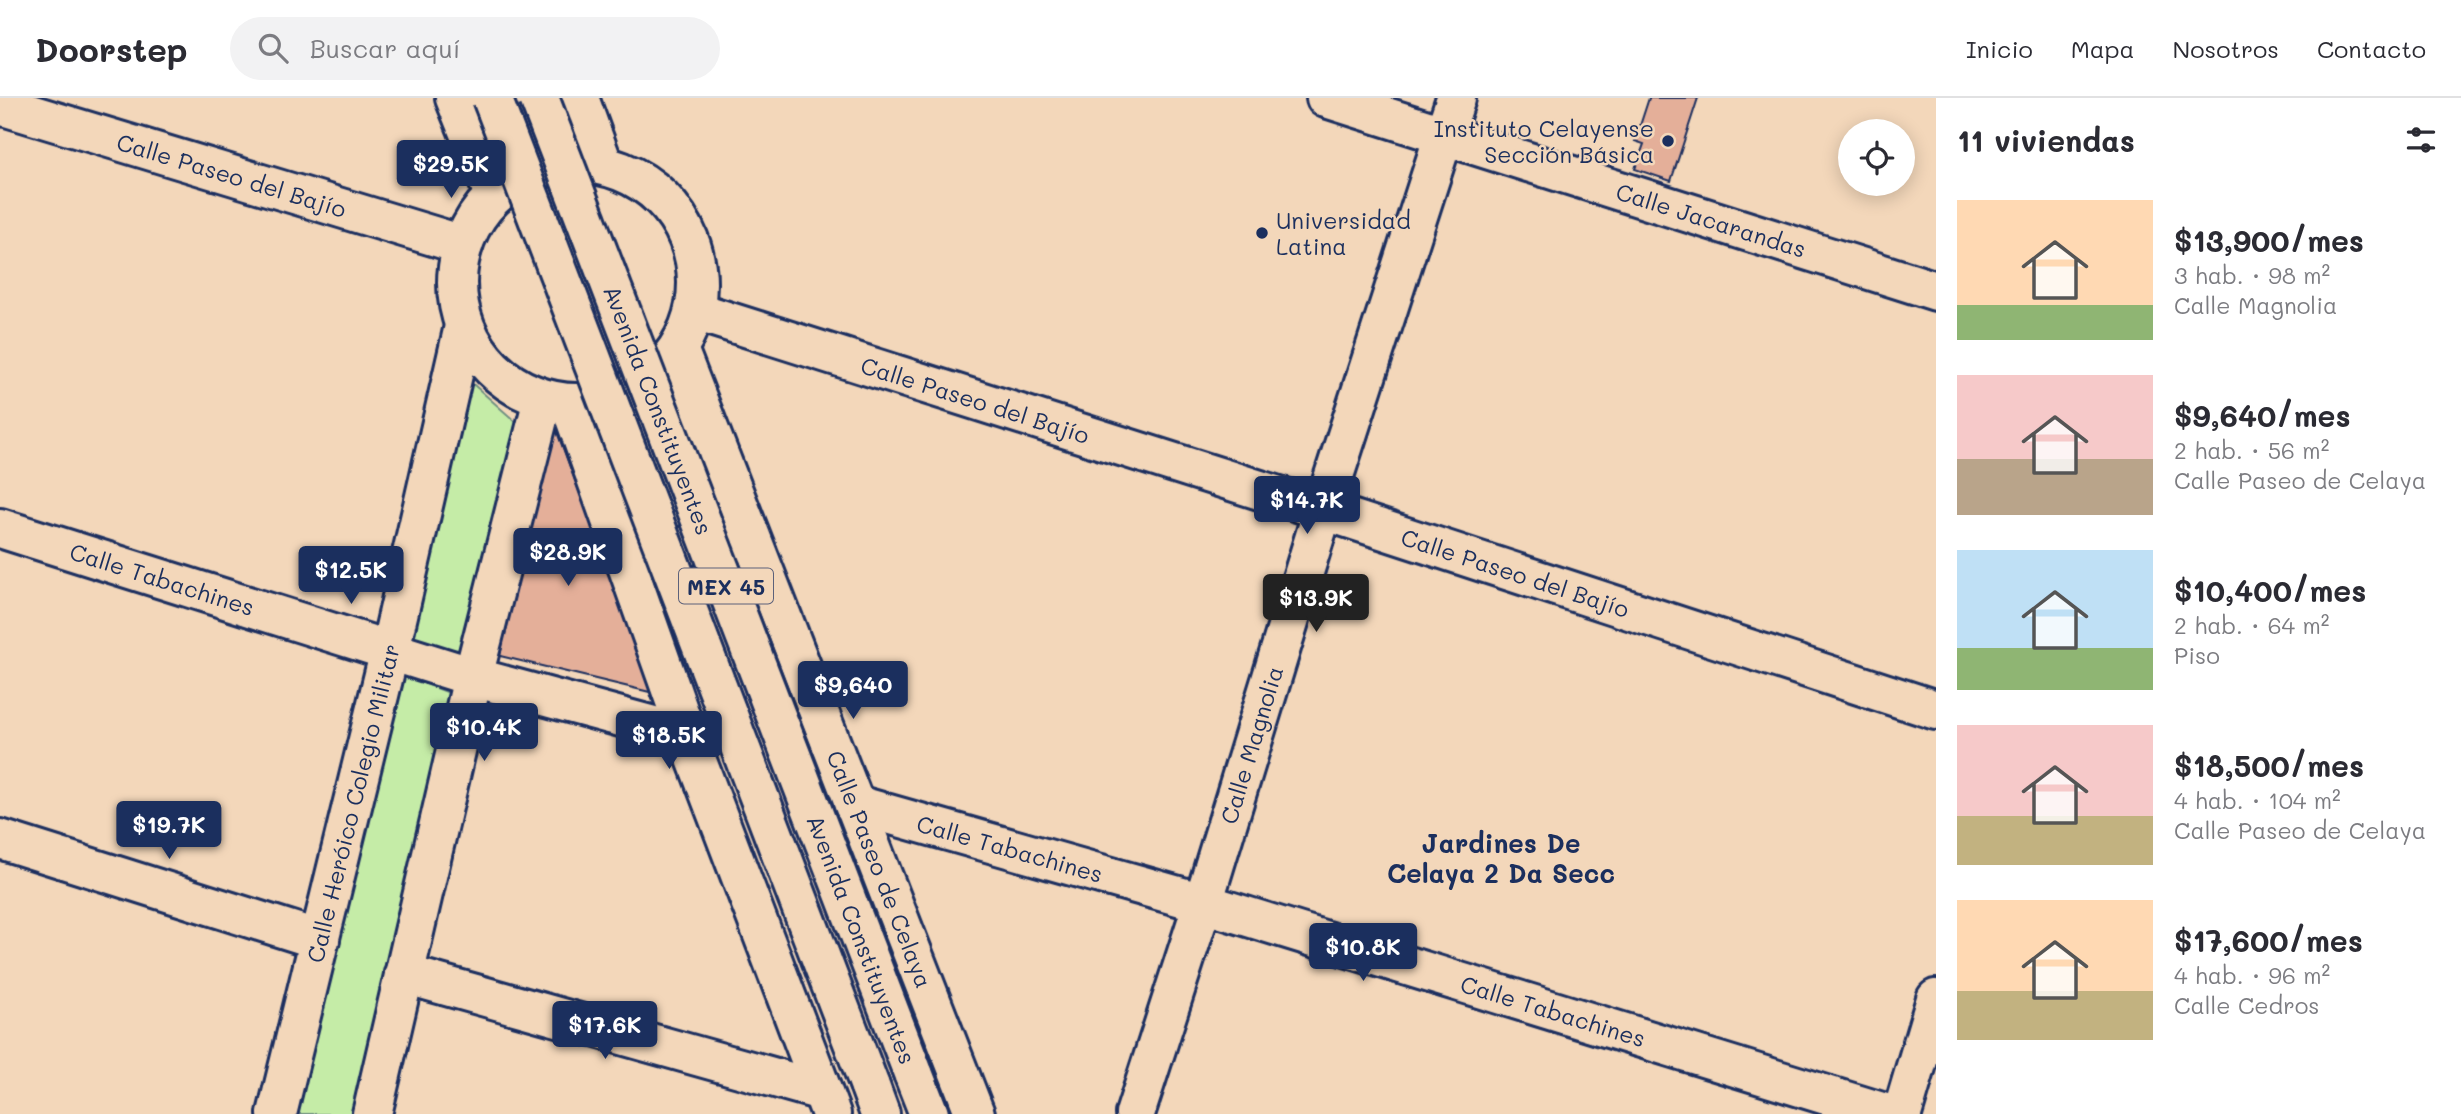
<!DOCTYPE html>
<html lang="es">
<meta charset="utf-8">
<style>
:root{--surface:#fff;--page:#f2f2f3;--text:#2b2b33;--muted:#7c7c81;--line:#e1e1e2;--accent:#1b2f5e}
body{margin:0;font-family:Mali,sans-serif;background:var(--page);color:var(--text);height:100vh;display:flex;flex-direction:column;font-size:26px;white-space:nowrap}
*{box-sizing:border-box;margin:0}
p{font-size:23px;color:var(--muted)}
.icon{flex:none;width:38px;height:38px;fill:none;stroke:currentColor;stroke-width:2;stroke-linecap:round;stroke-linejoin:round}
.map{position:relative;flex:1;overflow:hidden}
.sheet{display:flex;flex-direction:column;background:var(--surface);width:525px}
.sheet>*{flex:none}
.controls{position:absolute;left:1838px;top:21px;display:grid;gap:14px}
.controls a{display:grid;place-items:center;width:77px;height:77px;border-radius:50%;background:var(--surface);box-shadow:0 4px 18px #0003;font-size:35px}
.price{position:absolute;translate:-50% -60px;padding:0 16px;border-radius:7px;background:var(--accent);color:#fff;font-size:23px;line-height:46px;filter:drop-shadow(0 2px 4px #0008)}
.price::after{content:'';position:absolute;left:50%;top:42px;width:21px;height:16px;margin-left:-10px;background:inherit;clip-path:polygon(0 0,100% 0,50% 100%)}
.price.on{background:#222;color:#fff}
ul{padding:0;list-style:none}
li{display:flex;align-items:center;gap:21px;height:175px;padding:0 21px}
li span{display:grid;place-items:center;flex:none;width:196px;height:140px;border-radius:0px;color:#555}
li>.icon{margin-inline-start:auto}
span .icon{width:84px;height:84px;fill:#fffc;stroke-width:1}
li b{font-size:30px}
h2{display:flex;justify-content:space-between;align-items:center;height:84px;padding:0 21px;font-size:30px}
header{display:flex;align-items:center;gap:42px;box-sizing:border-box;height:98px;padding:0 35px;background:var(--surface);border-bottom:2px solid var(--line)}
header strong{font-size:33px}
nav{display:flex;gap:38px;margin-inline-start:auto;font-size:24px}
.search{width:490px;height:63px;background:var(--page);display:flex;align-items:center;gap:18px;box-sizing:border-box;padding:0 24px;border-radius:38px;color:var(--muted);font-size:26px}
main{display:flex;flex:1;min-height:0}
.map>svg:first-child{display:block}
</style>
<header>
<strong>Doorstep</strong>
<div class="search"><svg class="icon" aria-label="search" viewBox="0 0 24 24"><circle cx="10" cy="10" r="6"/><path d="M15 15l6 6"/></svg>Buscar aquí</div>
<nav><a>Inicio</a><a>Mapa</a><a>Nosotros</a><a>Contacto</a></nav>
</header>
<main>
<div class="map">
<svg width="1936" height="1016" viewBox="0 0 1936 1016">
<rect width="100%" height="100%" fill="#f3d7ba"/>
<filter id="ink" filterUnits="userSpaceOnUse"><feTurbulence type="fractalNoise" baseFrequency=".0143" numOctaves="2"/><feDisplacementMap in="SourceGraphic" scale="14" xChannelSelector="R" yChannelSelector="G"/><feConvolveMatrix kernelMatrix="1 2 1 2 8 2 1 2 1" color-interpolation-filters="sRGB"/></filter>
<g filter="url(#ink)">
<path fill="#c5eca7" stroke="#708e82" stroke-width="2" d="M 466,280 L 516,324 L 459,556 L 408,542 Z
M 397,575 L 452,596 L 351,1016 L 289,1016 Z"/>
<path fill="#e4af99" stroke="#1b2f5e" stroke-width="2" d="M 1649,0 L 1698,0 L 1671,83 L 1635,71 L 1644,46 L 1635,43 Z
M 546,332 L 557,334 L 654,595 L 500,558 Z"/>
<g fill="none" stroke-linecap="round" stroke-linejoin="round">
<defs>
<g id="minor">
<path id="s1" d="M 1326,0 L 1936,193"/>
<path id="s2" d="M 0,430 L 473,579 L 687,637"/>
<path d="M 627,467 C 669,450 706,440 752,444"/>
<path id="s3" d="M 853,706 L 1203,805 L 1888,1016"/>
<path d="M 0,741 L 320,842"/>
<path d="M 404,876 L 822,993"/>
<path id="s4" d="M 1135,1016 L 1203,805 L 1323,412 L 1456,0"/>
</g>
<g id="major">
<path d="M 455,0 L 494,97"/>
<path d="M 579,0 L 603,66"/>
<path id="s5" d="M 0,7 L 463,147"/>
<circle cx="577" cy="185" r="120"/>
<path id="s6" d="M 695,213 L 1323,412 L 1936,612"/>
<path id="s7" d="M 678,251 L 975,1016"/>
<path d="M 570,306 L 687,637 L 831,1016"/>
<path d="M 913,975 L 929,1016"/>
<path d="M 869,986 L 880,1016"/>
<path id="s8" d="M 277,1016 L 390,552 L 464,228"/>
<path d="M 372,1016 L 473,579 L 543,301"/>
<path d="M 1902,1016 L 1936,901"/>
</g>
</defs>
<use href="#minor" stroke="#1b2f5e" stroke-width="44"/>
<use href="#major" stroke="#1b2f5e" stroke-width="44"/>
<use href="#minor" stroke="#f3d7ba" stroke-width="38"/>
<use href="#major" stroke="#f3d7ba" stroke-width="38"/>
<defs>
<g id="major-bridge">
<path d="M 492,0 L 869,986"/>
<path id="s9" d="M 539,0 L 913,975"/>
</g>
</defs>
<use href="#major-bridge" stroke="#1b2f5e" stroke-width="44" stroke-linecap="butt"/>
<use href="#major-bridge" stroke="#f3d7ba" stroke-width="38"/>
</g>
</g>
<g fill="#1b2f5e" stroke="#f3d7ba" stroke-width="2.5">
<circle cx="1668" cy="43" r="7"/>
<circle cx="1262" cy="135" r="7"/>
</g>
<g text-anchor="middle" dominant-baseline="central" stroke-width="5" stroke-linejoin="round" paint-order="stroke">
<rect fill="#f3d7ba" stroke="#5c617a" stroke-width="2" x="679" y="470.5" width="94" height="35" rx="5"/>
<g font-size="21" font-weight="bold" fill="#1b2f5e">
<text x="726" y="488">MEX 45</text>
</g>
<g font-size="23" fill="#1b2f5e" stroke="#f3d7ba" text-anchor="end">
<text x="1654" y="30">Instituto Celayense<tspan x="1654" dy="26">Sección Básica</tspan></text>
<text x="1276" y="122" text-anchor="start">Universidad<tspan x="1276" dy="26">Latina</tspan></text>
</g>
<g font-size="23" fill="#1b2f5e" stroke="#f3d7ba">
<text stroke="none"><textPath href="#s5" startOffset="242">Calle Paseo del Bajío</textPath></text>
<text stroke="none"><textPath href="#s1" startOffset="404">Calle Jacarandas</textPath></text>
<text stroke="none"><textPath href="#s6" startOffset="294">Calle Paseo del Bajío</textPath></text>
<text stroke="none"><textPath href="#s9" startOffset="334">Avenida Constituyentes</textPath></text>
<text stroke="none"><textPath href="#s6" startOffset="861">Calle Paseo del Bajío</textPath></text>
<text stroke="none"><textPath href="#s2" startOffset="170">Calle Tabachines</textPath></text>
<text stroke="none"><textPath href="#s4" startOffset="387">Calle Magnolia</textPath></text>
<text stroke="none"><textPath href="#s8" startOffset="320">Calle Heróico Colegio Militar</textPath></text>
<text stroke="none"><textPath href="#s3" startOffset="163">Calle Tabachines</textPath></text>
<text stroke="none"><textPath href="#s7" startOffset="558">Calle Paseo de Celaya</textPath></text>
<text stroke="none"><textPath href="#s9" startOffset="901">Avenida Constituyentes</textPath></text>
<text stroke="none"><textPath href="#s3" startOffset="730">Calle Tabachines</textPath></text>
</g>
<g font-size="26" font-weight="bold" fill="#1b2f5e" stroke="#f3d7ba">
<text x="1501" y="745">Jardines De<tspan x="1501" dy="30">Celaya 2 Da Secc</tspan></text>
</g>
</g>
</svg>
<div class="controls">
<a><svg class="icon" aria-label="locate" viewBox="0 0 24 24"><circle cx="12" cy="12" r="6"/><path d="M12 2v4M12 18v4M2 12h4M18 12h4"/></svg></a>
</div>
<b class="price" style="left:451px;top:102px">$29.5K</b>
<b class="price" style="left:1307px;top:438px">$14.7K</b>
<b class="price" style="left:568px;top:490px">$28.9K</b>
<b class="price" style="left:351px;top:508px">$12.5K</b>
<b class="price on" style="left:1316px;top:536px">$13.9K</b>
<b class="price" style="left:853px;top:623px">$9,640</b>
<b class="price" style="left:484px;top:665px">$10.4K</b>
<b class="price" style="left:669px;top:673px">$18.5K</b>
<b class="price" style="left:169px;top:763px">$19.7K</b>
<b class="price" style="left:1363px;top:885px">$10.8K</b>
<b class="price" style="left:605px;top:963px">$17.6K</b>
</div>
<section class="sheet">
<h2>11 viviendas<svg class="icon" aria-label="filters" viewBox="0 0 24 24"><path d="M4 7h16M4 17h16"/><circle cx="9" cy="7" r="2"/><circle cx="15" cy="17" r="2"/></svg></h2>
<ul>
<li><span style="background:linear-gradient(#ffd9b3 75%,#8fb573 0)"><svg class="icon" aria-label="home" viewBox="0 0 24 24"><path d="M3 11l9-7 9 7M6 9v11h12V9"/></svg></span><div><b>$13,900/mes</b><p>3 hab. · 98 m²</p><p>Calle Magnolia</p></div></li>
<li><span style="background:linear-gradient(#f6c9c9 60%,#b9a48a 0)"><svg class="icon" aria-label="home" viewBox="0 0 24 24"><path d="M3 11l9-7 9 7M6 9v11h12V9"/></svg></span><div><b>$9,640/mes</b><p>2 hab. · 56 m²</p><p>Calle Paseo de Celaya</p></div></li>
<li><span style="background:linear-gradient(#bfe0f5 70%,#8fb573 0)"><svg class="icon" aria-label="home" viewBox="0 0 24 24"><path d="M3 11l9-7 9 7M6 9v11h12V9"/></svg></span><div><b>$10,400/mes</b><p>2 hab. · 64 m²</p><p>Piso</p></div></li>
<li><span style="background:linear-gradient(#f6c9c9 65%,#c2b280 0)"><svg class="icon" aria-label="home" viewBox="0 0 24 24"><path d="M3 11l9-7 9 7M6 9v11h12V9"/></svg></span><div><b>$18,500/mes</b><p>4 hab. · 104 m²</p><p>Calle Paseo de Celaya</p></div></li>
<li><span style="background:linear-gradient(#ffd9b3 65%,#c2b280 0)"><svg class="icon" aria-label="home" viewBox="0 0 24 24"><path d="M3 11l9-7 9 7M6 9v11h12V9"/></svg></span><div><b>$17,600/mes</b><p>4 hab. · 96 m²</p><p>Calle Cedros</p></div></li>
</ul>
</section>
</main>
